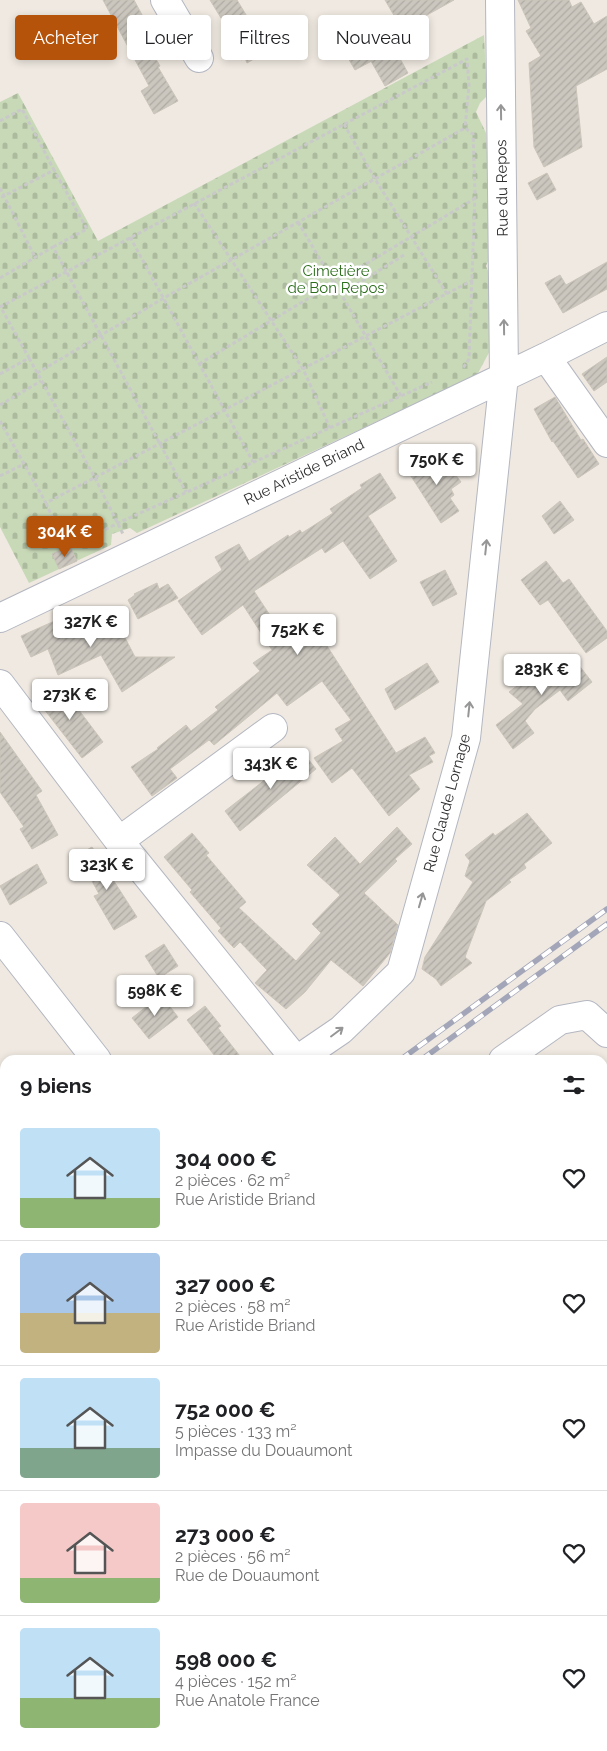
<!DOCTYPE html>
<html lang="fr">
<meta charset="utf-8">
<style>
:root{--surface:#fff;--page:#f2f2f2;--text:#202124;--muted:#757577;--line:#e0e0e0;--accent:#b45309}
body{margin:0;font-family:Raleway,sans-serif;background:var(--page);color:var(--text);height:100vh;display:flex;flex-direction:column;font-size:19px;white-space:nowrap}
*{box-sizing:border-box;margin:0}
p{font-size:16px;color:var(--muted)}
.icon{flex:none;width:28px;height:28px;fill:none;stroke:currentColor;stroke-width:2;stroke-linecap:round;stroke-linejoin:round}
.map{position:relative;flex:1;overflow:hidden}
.sheet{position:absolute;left:0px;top:1055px;width:608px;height:696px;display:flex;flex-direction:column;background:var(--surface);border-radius:15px 15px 0 0;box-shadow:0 2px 8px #0003}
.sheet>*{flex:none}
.top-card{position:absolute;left:15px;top:15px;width:578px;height:45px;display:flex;gap:10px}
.price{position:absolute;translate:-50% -42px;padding:0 11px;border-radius:5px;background:#fff;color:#222;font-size:16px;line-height:32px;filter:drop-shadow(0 1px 2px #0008)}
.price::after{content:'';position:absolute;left:50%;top:30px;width:15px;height:11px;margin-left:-8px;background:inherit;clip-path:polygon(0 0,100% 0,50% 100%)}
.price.current{background:var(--accent);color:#fff}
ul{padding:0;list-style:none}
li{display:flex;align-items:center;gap:15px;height:125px;padding:0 20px}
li+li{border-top:1px solid var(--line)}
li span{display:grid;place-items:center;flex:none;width:140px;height:100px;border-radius:5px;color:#555}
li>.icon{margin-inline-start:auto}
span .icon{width:60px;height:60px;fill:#fffc;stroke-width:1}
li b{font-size:21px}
h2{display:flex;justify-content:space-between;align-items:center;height:60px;padding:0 20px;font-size:21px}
.tag{padding:0 18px;border-radius:5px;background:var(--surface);box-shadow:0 2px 8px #0003;font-size:18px;line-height:45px}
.tag.current{background:var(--accent);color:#fff}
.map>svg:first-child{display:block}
</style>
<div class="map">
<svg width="607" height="1751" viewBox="0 0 607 1751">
<defs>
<pattern id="forest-firs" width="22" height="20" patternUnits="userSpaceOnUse" patternTransform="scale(1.25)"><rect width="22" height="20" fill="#b6e59e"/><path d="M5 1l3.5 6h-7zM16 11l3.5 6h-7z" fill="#9dc588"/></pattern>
<pattern id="cemetery-stones" width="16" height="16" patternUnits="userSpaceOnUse" patternTransform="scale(1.25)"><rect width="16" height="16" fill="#c8d9b8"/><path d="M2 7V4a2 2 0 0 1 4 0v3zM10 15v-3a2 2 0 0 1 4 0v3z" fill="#acbb9e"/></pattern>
<pattern id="building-hatch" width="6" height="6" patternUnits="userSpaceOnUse" patternTransform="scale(1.25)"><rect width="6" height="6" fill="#cbc7bf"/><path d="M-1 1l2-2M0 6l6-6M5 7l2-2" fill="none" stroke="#afaba4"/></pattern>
</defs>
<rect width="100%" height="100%" fill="#efe9e1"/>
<path fill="url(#forest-firs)" d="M 5,1379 L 5,1487 L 0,1487 L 0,1382 Z"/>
<path fill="url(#cemetery-stones)" d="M 484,35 L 487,96 L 480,103 L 476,112 L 486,133 L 492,252 L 486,266 L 493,283 L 493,345 L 477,375 L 137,533 L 130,528 L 112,534 L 111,545 L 29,583 L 0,527 L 0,102 L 18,93 L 98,241 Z"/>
<path fill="url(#building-hatch)" stroke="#cbc5ba" d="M 103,0 L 134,0 L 161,50 L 153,54 L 160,66 L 158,67 L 178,101 L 154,114 L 141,91 L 149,86 Z
M 210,0 L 237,0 L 265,46 L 263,47 L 266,52 L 247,63 L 245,58 L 241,60 L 228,38 L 232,36 Z
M 385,0 L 454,0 L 402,29 Z
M 518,0 L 569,0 L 572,7 L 581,2 L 594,24 L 607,16 L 607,69 L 576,86 L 582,147 L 544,167 L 534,147 L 529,63 L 541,56 L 526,31 L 531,28 Z
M 364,31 L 379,57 L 355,70 L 340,44 Z
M 394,48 L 408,73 L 385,86 L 371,61 Z
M 547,173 L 556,190 L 537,200 L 528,183 Z
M 607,262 L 607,289 L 563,313 L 545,283 L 560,275 L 566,285 Z
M 607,357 L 607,382 L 594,391 L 582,374 Z
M 555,397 L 581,440 L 583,439 L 599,464 L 578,478 L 553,441 L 552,442 L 534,409 Z
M 439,453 L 461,482 L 451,489 L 454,495 L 450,498 L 459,511 L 441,523 L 409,473 Z
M 380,473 L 396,498 L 368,516 L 397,561 L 370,579 L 343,541 L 325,553 L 322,548 L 254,591 L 283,635 L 309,618 L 396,753 L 425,737 L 435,753 L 429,756 L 433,762 L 409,775 L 420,789 L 389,816 L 352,768 L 332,783 L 314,758 L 343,741 L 335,729 L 351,720 L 322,681 L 287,706 L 277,693 L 214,745 L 209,740 L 170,769 L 177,778 L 152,796 L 131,767 L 158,749 L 157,748 L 186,725 L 191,731 L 218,710 L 215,707 L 260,671 L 253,663 L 272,650 L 243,605 L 202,635 L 178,601 L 222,570 L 215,557 L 239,544 L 249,561 L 288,535 L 289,537 L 300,530 L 302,533 L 333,513 L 330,509 L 362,488 L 360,485 Z
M 560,501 L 574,520 L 554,534 L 542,516 Z
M 70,546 L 77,561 L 59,569 L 52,554 Z
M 546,561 L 563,583 L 569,579 L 607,631 L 607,638 L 586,653 L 548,600 L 540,605 L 521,580 Z
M 445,570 L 457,594 L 433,606 L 420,582 Z
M 157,583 L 159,589 L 168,584 L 178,598 L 138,619 L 128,600 L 135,595 L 134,594 Z
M 86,607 L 101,633 L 118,624 L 135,657 L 175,657 L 122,692 L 101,655 L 58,675 L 48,649 L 31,657 L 21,636 Z
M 570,654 L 592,682 L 568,701 L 560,690 L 535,709 L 525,721 L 534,733 L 513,749 L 496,725 L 523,704 L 509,692 L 542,667 L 546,672 Z
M 427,663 L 439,682 L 395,710 L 385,689 Z
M 60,685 L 103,742 L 82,758 L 37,700 Z
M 0,732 L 42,791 L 36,795 L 58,835 L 32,849 L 20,829 L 24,827 L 0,792 Z
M 300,749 L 316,769 L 240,831 L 225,811 L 261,783 Z
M 527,813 L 552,843 L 524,864 L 526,868 L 509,880 L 511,882 L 486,901 L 465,957 L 472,963 L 441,986 L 436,979 L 422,969 L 425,957 L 473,882 L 465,876 L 470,861 L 465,855 L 493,833 L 495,836 Z
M 397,827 L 412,844 L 395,859 L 397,861 L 364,893 L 398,925 L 390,953 L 363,986 L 331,960 L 305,992 L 286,1009 L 255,983 L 267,970 L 240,942 L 234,948 L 218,931 L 221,928 L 190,892 L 192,890 L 164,857 L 192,833 L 209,853 L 206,855 L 246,902 L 239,908 L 296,961 L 321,933 L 312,924 L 340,895 L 307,865 L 335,837 L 360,864 Z
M 92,847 L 137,917 L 114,930 L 94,896 L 99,894 L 78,855 Z
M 37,864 L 47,883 L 10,905 L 0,886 Z
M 164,944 L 178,966 L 159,978 L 145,956 Z
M 161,995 L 178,1017 L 149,1039 L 132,1018 Z
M 205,1006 L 221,1026 L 218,1028 L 243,1060 L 218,1060 L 187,1020 Z"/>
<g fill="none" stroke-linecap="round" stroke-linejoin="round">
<defs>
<path id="minor" d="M 165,0 L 199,58
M 546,357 L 607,443
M 0,618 L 546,357 L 607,326
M 0,684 L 119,841 L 296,1060
M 119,841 L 273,728
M 0,936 L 97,1060
M 297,1060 L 341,1030 L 401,972 L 466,738 L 504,376 L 500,0
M 503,1060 L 560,1020 L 587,1015 L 607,1033
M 0,1106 L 5,1103
M 0,1287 L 5,1283
M 602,1409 L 607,1415
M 38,1751 L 40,1746
M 301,1751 L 302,1746"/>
</defs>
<use href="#minor" stroke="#b4b7c1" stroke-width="30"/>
<path stroke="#c9c9c9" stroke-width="3" stroke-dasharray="4 2.5" stroke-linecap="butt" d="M 0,121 L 22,109 L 54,170 L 0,198
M 344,124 L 375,179 L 447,294
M 0,188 L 35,257
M 194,203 L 303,369 L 330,428
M 298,222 L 334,283
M 130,237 L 253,462
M 53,247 L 87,229 L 54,170
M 0,278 L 53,247 L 186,492
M 0,307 L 467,59 L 469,86 L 465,128
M 29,358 L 95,478 L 123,534
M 199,364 L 474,199
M 37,373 L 169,295 L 465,128 L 473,134 L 475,194 L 469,359 L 463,368
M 0,374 L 29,358 L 0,306
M 401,396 L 341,294 L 404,255
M 0,405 L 41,381
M 0,421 L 46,503 L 473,280
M 0,476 L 24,464
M 46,503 L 56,526 L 67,533 L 77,544 L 118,523 L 432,382"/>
<use href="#minor" stroke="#fff" stroke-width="28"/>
<defs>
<path id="rail" d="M 400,1060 L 607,909
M 421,1060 L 607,924
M 0,1352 L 5,1349
M 0,1367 L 5,1364"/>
</defs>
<use href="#rail" stroke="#a3a6b8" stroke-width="5.5"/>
<use href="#rail" stroke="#fff" stroke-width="4" stroke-dasharray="11" stroke-linecap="butt"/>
</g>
<defs><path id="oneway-shaft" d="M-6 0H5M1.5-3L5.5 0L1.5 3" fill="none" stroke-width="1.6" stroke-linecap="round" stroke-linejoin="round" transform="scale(1.25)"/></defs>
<g stroke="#969696">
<use href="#oneway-shaft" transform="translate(501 112) rotate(-91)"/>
<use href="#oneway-shaft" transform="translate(504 327) rotate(-91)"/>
<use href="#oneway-shaft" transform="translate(486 547) rotate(-84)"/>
<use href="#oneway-shaft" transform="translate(469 709) rotate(-84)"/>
<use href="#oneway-shaft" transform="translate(421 900) rotate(-74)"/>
<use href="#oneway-shaft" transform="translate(337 1032) rotate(-37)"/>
</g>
<g text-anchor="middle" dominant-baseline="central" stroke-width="5" stroke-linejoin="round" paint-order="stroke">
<g font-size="15" fill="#2e2e2e" stroke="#fff">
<text transform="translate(502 188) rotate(-91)">Rue du Repos</text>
<text transform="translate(304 472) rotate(-26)">Rue Aristide Briand</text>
<text transform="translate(447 803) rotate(-75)">Rue Claude Lornage</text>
</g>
<g font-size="15" fill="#2c6e1b" stroke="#fff">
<text x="336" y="271">Cimetière<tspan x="336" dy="17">de Bon Repos</tspan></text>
</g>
</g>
</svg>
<b class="price" style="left:437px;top:486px">750K €</b>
<b class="price current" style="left:65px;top:558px">304K €</b>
<b class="price" style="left:91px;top:648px">327K €</b>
<b class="price" style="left:298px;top:656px">752K €</b>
<b class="price" style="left:542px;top:696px">283K €</b>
<b class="price" style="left:70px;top:721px">273K €</b>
<b class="price" style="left:271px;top:790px">343K €</b>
<b class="price" style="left:107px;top:891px">323K €</b>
<b class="price" style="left:155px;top:1017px">598K €</b>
<div class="top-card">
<a class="tag current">Acheter</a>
<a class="tag">Louer</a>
<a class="tag">Filtres</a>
<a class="tag">Nouveau</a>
</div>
<section class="sheet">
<h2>9 biens<svg class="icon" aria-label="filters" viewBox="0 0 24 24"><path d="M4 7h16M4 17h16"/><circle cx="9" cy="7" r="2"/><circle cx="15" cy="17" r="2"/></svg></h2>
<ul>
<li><span style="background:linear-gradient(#bfe0f5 70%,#8fb573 0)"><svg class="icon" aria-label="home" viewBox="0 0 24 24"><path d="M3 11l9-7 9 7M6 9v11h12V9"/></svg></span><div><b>304 000 €</b><p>2 pièces · 62 m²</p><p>Rue Aristide Briand</p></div><svg class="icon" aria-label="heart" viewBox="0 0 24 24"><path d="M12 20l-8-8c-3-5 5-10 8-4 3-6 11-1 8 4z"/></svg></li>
<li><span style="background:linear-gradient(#a9c7e8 60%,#c2b280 0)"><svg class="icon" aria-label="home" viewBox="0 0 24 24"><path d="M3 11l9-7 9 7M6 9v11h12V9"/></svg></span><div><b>327 000 €</b><p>2 pièces · 58 m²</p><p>Rue Aristide Briand</p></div><svg class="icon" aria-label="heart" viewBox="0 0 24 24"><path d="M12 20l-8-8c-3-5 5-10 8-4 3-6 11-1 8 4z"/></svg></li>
<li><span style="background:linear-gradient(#bfe0f5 70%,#7fa58c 0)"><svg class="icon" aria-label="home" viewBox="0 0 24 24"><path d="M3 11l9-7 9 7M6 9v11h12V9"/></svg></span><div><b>752 000 €</b><p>5 pièces · 133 m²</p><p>Impasse du Douaumont</p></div><svg class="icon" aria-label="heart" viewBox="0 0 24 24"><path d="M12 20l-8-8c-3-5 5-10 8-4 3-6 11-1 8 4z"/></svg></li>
<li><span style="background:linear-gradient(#f6c9c9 75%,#8fb573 0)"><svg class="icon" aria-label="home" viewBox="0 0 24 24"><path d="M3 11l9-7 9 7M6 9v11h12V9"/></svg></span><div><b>273 000 €</b><p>2 pièces · 56 m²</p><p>Rue de Douaumont</p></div><svg class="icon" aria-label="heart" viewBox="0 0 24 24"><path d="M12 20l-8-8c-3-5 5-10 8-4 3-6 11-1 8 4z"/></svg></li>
<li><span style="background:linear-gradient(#bfe0f5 70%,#8fb573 0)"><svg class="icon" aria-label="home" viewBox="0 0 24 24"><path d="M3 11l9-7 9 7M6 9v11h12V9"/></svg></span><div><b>598 000 €</b><p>4 pièces · 152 m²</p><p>Rue Anatole France</p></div><svg class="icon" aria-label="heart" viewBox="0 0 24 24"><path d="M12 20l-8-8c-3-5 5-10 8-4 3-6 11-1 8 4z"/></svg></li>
</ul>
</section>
</div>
